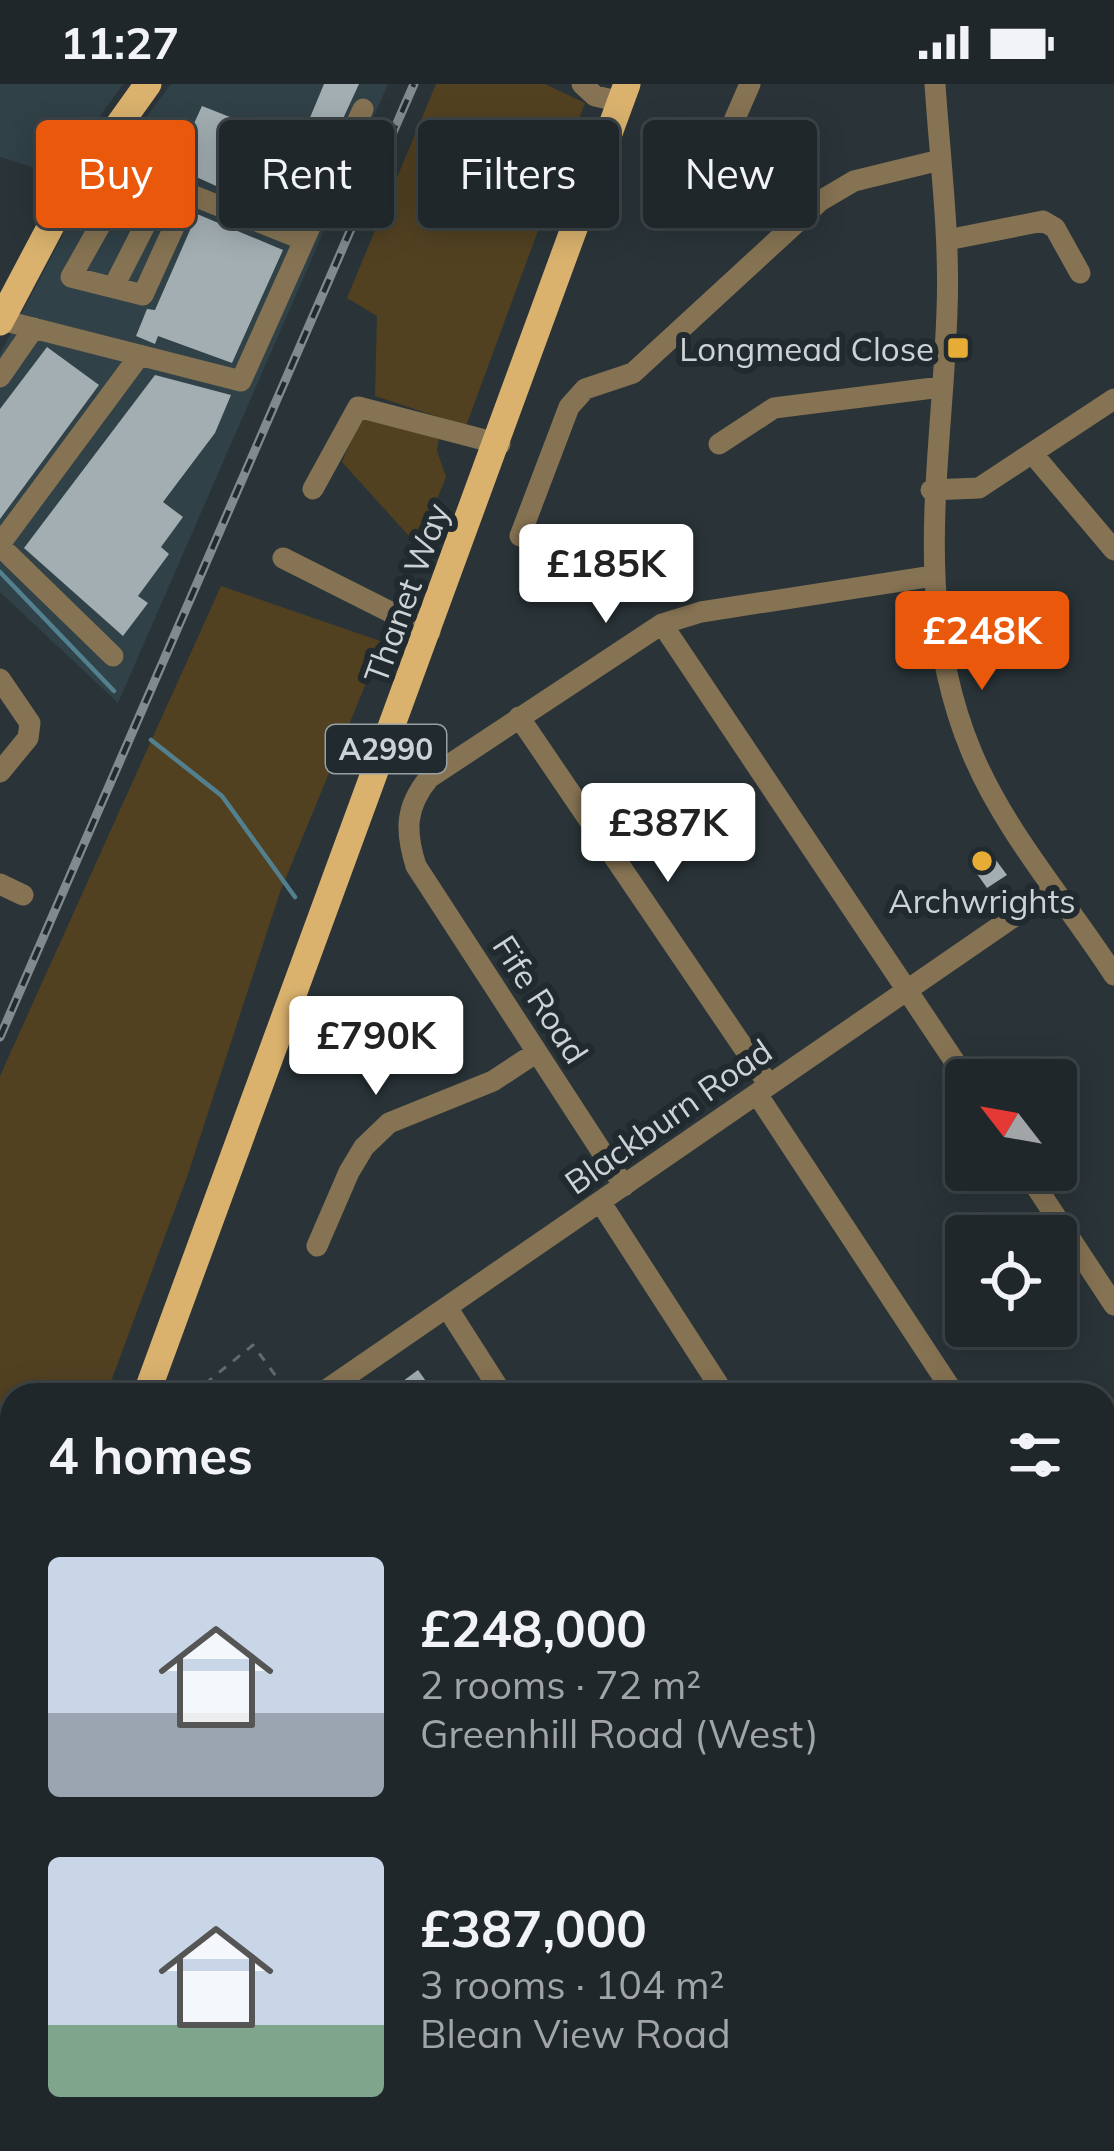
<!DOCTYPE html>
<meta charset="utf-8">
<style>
:root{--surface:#20272a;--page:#2d3336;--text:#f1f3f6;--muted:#a2a5a8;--line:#3d4447;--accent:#ea580c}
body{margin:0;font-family:Mulish,sans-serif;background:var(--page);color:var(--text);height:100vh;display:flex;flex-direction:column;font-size:45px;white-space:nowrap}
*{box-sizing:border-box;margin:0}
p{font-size:39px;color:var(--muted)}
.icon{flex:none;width:66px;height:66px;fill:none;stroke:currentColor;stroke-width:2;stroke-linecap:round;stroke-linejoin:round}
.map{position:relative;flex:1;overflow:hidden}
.sheet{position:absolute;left:0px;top:1299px;width:1116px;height:768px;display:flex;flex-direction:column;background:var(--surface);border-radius:36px 36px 0 0;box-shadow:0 6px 30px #0003,0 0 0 3px var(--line)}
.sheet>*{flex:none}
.banner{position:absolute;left:36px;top:36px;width:1044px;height:108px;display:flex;gap:24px}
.needle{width:78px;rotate:301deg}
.tools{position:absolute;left:945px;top:975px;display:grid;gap:24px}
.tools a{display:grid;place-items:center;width:132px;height:132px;border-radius:12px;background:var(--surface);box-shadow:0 6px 30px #0003,0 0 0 3px var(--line);font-size:60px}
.price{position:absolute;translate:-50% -102px;padding:0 27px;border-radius:12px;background:#fff;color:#222;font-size:39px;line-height:78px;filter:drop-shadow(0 3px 6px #0008)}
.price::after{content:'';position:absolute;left:50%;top:72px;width:36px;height:27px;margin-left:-18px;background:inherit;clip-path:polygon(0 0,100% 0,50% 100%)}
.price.selected{background:var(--accent);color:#fff}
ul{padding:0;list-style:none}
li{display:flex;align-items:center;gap:36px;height:300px;padding:0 48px}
li span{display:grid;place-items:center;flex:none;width:336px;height:240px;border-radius:12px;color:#555}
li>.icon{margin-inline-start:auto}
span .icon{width:144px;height:144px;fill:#fffc;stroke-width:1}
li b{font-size:51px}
h2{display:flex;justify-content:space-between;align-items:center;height:144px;padding:0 48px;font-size:51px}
.chip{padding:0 42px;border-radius:12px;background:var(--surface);box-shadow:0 6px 30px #0003,0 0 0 3px var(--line);font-size:42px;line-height:108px}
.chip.selected{background:var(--accent);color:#fff}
.status{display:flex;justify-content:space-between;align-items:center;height:84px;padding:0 60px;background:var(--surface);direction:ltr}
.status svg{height:33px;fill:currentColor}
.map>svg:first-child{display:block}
</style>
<div class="status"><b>11:27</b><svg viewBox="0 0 49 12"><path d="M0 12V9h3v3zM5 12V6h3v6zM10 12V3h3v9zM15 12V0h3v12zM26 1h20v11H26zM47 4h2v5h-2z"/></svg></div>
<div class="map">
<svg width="1114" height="2067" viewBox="0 0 1114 2067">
<rect width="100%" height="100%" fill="#2a3438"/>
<path fill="#304147" d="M 0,0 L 123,0 L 58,91 L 0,73 Z
M 171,0 L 388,0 L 118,619 L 0,508 L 0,270 L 74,130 Z"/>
<path fill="#524121" d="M 436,0 L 545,0 L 585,19 L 466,342 L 375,312 L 377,232 L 347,214 Z
M 361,334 L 439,352 L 437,367 L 446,393 L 418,462 L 342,378 Z
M 221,502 L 383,558 L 280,808 L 188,1090 L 106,1311 L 12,1311 L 12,1591 L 0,1620 L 0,992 Z"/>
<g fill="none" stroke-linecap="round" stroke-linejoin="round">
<path stroke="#52808f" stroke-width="4.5" d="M 0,488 L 114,607
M 151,656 L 222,712 L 295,813"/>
</g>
<path fill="#a2aeb2" d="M 324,0 L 359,0 L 318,89 L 264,67 L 245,115 L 174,83 L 202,22 L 299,60 Z
M 197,130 L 283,166 L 232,279 L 158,252 L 155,260 L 136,252 L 147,225 L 155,226 Z
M 47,263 L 99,301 L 0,435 L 0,325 Z
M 155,291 L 231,311 L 215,349 L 163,418 L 183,433 L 161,463 L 169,470 L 138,512 L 148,519 L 123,552 L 24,464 Z
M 987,764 L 1007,791 L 987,804 L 968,777 Z
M 418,1286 L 436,1311 L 413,1311 L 403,1297 Z"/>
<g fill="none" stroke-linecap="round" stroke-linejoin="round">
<path stroke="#626b6f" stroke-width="3" stroke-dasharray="9 9" stroke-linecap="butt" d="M 191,1311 L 253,1261 L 290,1311
M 0,1480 L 12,1485
M 0,1628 L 12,1597"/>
<path stroke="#867353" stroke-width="21" d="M 582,0 L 595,12 L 622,18
M 935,0 C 940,76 950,152 947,227 C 942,379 910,521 972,669 C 1006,750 1067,818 1114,891
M 674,68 L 700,81 L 716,78 L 750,0
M 99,69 L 133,83 L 71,193 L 143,211 L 189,110 L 133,83
M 189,110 L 304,156
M 947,156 L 1043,137 L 1055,144 L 1080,189
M 114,202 L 166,100
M 1,236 L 241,297 L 363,25
M 0,293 L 34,244
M 719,360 L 774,324 L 941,303
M 1032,369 L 1114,466
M 313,405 L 358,323 L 500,360
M 931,406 L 979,404 L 1114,315
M 520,452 L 569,323 L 585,305 L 633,289 L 820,117 L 854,97 L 940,76
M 0,460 L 140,271
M 0,462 L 113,572
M 283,474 L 430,548
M 662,540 L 967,996
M 0,595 L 30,639 L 28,654 L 0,688
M 519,633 L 769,1001
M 0,800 L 23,811
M 757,1010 L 955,1311
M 1025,1086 L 1114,1221
M 624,1102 L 416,782 C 405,747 405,723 429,694 L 662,540 L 701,528 L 933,492
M 601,1119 L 725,1311
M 317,1162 L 349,1088 L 364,1063 L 389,1039 L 493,997 L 537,968
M 448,1225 L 503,1311
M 319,1311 L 1054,805
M 1104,1355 L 1114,1349
M 1104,1549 L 1114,1541
M 1104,1868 L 1114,1861
M 0,1886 L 12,1881
M 0,1939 L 12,1944
M 1104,1987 L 1104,1988
M 182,2055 L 198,2067
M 992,2055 L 1002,2067
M 396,2067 L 414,2055"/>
<path stroke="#dab26e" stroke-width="27" d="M 0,238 L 63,119 L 148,0
M 146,1311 L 627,0
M 0,1687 L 12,1658"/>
<defs>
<path id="rail" d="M 0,953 L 414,0"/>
</defs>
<use href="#rail" stroke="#828a8d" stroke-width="9"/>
<use href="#rail" stroke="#212a2e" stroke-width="4.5" stroke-dasharray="14" stroke-linecap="butt"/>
</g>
<g fill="#e7ac36" stroke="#212a2e" stroke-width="4.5">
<rect x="946" y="252" width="24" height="24" rx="6"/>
<circle cx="982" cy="777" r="12"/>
</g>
<g text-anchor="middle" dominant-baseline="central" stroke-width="12" stroke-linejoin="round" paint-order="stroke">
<rect fill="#212a2e" stroke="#99a0a3" stroke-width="3" x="326" y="641" width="120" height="48" rx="9"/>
<g font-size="30" font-weight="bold" fill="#ccd2d5">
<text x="386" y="665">A2990</text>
</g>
<g font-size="33" fill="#ccd2d5" stroke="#212a2e" text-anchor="end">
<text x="934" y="264">Longmead Close</text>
<text x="982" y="816" text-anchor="middle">Archwrights</text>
</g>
<g font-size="33" fill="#ccd2d5" stroke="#212a2e">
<text transform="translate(406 509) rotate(-70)">Thanet Way</text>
<text transform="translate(541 915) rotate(57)">Fife Road</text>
<text transform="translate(668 1032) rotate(-35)">Blackburn Road</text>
</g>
</g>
</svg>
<div class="tools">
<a><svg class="needle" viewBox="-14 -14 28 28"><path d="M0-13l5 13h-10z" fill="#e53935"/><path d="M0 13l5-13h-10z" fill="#a2a5a8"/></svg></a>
<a><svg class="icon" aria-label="locate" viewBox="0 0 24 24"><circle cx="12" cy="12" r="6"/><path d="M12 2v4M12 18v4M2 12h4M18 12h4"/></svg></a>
</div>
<b class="price" style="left:606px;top:542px">£185K</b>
<b class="price selected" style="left:982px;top:609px">£248K</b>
<b class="price" style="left:668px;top:801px">£387K</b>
<b class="price" style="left:376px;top:1014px">£790K</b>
<div class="banner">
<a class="chip selected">Buy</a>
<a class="chip">Rent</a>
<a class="chip">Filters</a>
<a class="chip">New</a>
</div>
<section class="sheet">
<h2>4 homes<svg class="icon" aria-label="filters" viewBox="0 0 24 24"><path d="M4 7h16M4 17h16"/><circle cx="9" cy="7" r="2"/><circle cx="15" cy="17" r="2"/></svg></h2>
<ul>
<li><span style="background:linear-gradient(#c9d6e8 65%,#9aa5b1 0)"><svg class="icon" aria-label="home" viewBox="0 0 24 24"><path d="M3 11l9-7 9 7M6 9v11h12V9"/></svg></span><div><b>£248,000</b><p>2 rooms · 72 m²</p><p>Greenhill Road (West)</p></div></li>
<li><span style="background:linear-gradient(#c9d6e8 70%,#7fa58c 0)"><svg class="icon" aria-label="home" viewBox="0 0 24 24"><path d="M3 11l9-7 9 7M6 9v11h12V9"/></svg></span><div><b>£387,000</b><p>3 rooms · 104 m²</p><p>Blean View Road</p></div></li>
</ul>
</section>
</div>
